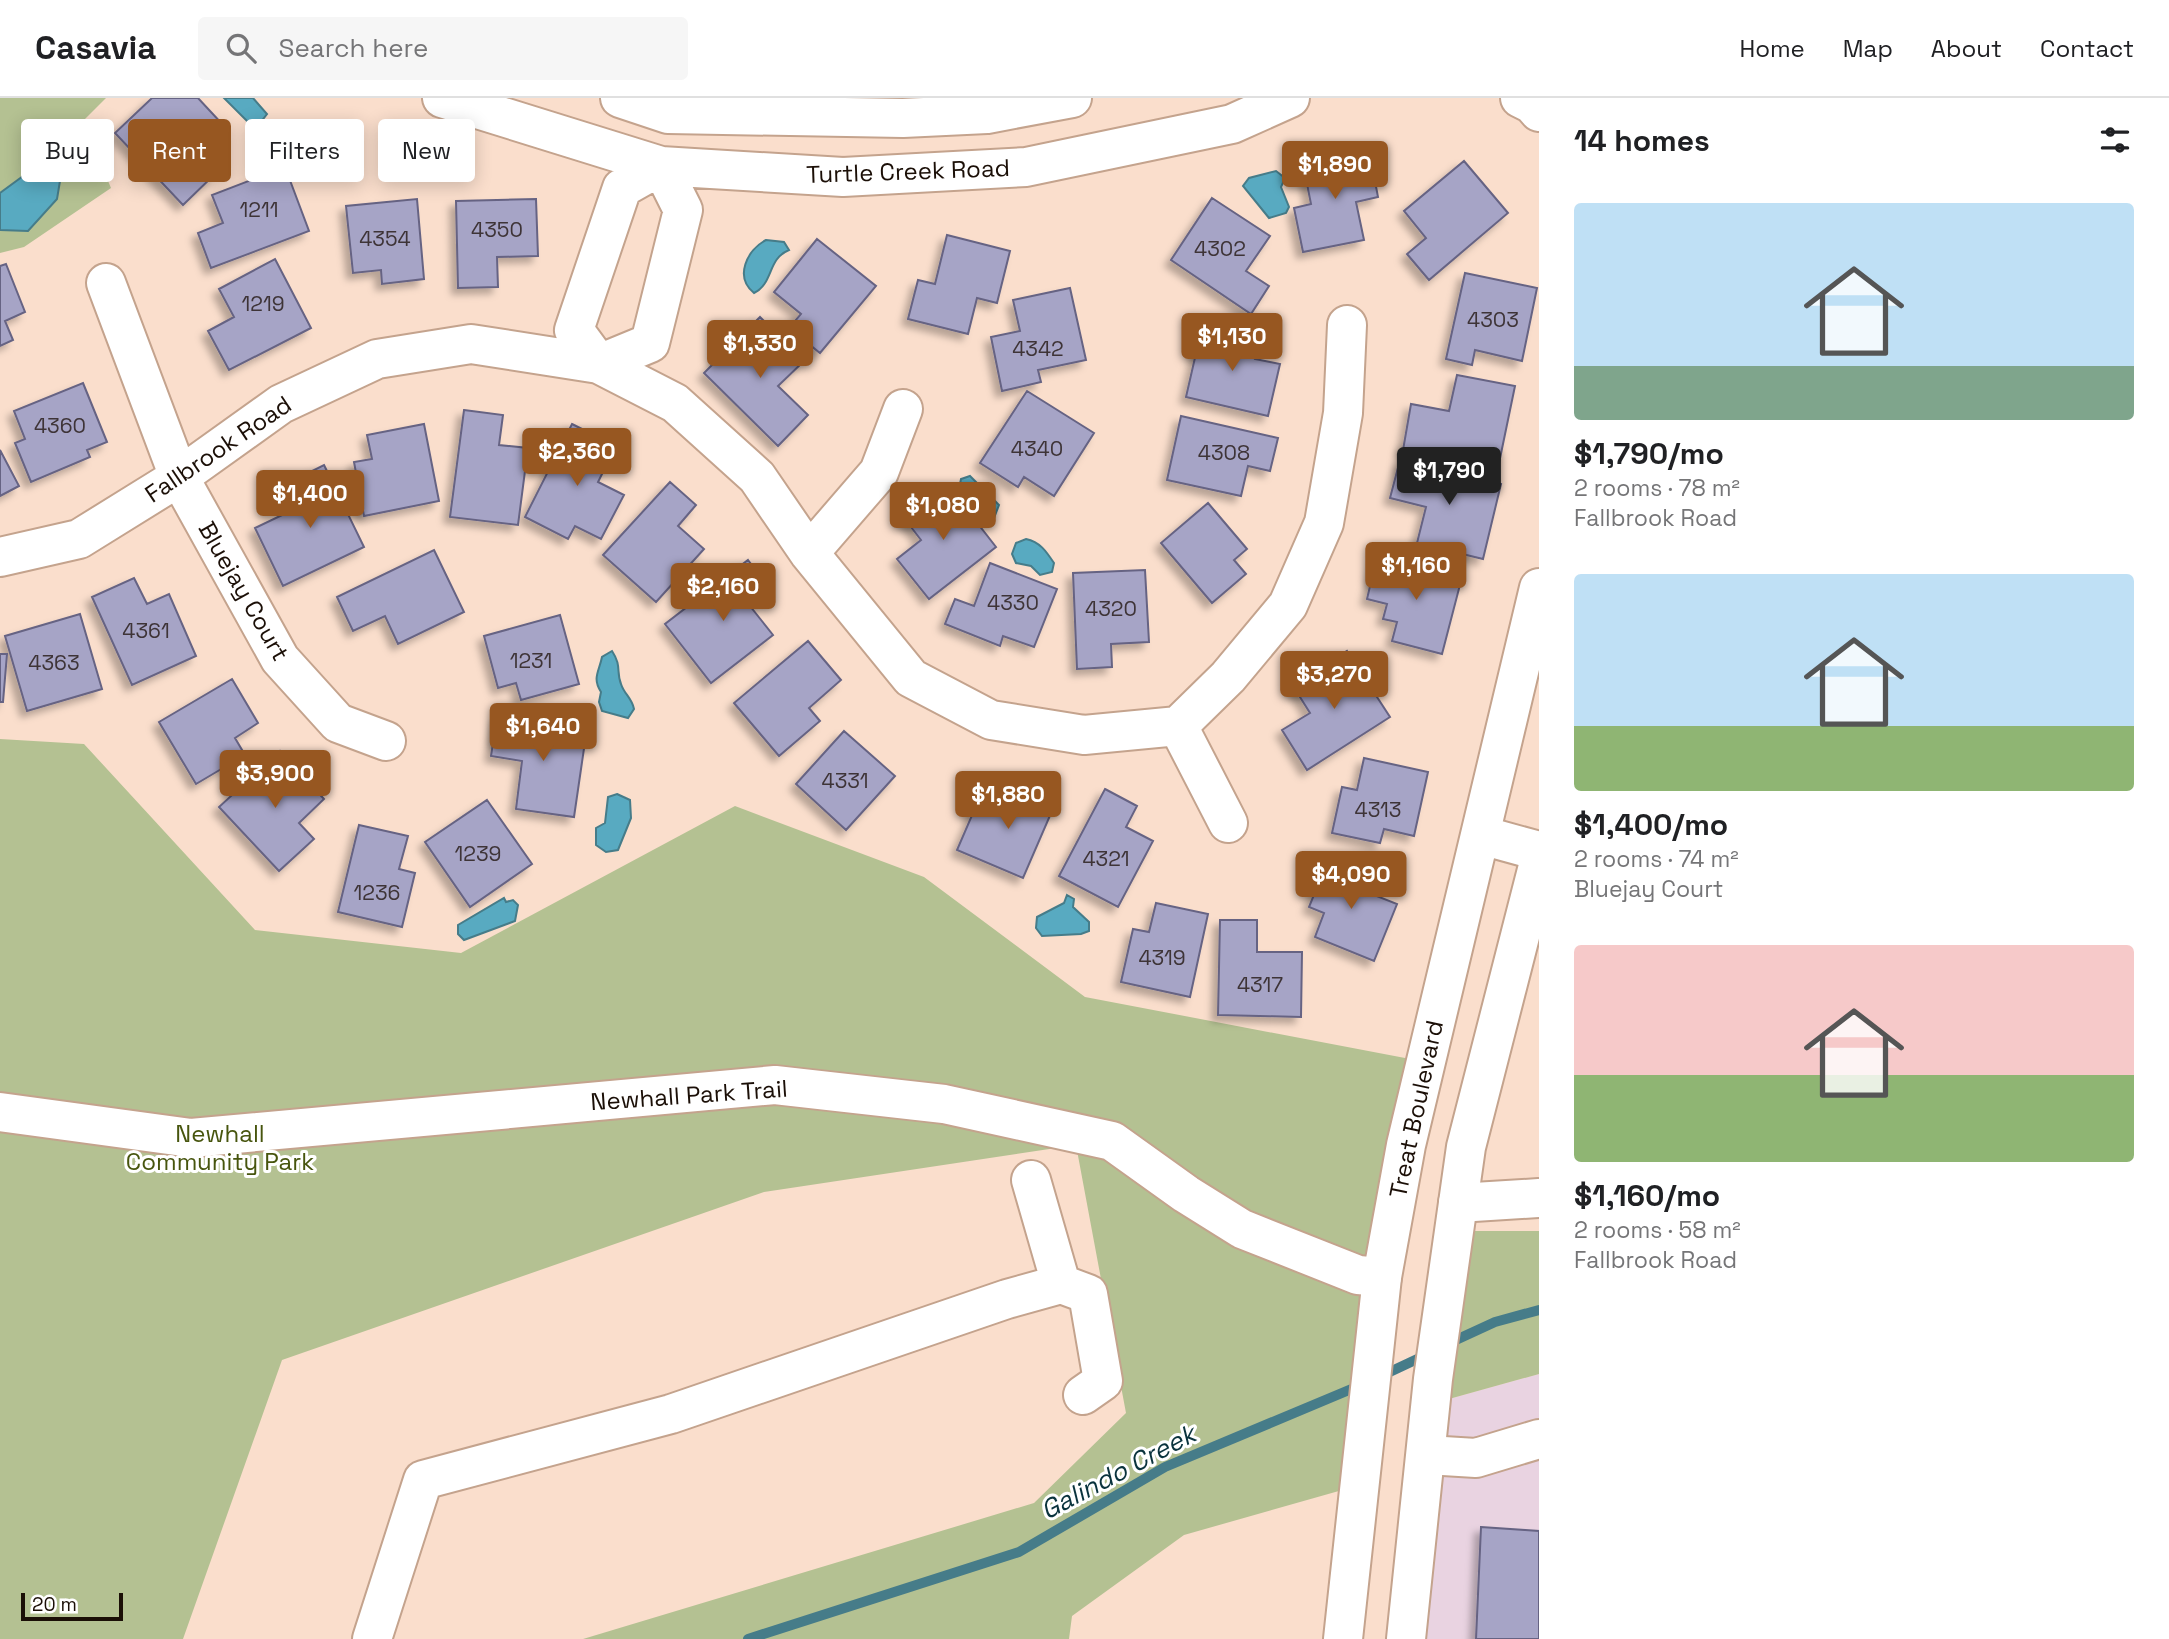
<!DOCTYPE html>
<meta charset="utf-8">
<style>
:root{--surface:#fff;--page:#f6f6f6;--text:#202124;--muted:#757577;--line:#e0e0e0;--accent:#975721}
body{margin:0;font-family:"Space Grotesk",sans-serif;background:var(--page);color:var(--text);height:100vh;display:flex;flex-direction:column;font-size:26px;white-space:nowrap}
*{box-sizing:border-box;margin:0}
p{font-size:23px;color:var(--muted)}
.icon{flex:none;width:38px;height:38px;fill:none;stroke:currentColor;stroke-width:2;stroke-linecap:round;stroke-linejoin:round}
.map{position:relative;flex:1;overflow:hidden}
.details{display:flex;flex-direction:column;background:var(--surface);width:630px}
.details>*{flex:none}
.banner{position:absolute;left:21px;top:21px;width:665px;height:63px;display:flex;gap:14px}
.scale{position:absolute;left:21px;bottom:18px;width:102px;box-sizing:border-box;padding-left:7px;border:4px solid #1b0f07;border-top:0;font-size:19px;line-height:24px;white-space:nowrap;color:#1b0f07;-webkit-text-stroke:5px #fff;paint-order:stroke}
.price{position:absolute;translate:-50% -60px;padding:0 16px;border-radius:7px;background:var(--accent);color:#fff;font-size:23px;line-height:46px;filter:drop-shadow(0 2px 4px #0008)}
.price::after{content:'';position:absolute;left:50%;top:42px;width:21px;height:16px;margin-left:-10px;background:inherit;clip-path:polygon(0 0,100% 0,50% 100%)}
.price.on{background:#222;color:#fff}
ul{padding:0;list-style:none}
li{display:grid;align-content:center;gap:14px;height:371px;padding:0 35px}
li span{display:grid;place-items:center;height:217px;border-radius:7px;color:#555}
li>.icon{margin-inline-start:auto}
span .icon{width:126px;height:126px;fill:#fffc;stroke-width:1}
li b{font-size:30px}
h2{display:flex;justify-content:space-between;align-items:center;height:84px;padding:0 35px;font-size:30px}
.chip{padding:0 24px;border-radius:7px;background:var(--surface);box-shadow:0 4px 18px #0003;font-size:24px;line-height:63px}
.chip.on{background:var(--accent);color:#fff}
header{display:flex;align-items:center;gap:42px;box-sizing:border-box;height:98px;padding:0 35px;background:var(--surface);border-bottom:2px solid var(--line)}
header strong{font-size:33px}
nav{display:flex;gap:38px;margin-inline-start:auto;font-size:24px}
.search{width:490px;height:63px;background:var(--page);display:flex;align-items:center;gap:18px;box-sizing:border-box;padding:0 24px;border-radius:7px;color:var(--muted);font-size:26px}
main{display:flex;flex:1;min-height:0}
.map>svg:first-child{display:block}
</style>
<header>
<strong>Casavia</strong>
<div class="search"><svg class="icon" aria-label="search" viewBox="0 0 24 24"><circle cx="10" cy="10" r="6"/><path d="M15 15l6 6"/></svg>Search here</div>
<nav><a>Home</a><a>Map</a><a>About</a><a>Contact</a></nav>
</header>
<main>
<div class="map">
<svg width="1539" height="1541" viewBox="0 0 1539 1541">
<defs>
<filter id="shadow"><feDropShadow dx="-6" dy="6" stdDeviation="3.5" flood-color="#0004"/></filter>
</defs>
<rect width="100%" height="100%" fill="#fadecc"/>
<path fill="#e9d3e1" d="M 1539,1276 L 1539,1541 L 1406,1541 L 1431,1306 Z"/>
<path fill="#b4c192" d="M 0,0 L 106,0 L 83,23 L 111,90 L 24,149 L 0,155 Z
M 0,641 L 84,646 L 255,832 L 461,855 L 735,708 L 924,779 L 1085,899 L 1426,964 L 1360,1387 L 1184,1437 L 1072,1518 L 1069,1541 L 583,1541 L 1034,1405 L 1126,1315 L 1076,1047 L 764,1094 L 282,1262 L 183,1541 L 0,1541 Z
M 1455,1133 L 1539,1133 L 1539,1276 L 1431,1306 Z"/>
<path fill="#58aac1" stroke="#467c89" stroke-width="2" d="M 224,0 L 253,0 L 267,16 L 257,29 L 248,24 Z
M 49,59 L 62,71 L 57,101 L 28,133 L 0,132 L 0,95 Z
M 1276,73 L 1285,80 L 1281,89 L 1289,109 L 1286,115 L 1269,120 L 1243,88 L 1249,80 Z
M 766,142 L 784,144 L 789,152 C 767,161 774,185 754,195 C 734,179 747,152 766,142 Z
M 970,378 L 999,407 L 994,420 L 982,419 L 974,407 L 966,406 L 958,396 L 961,381 Z
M 1026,441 C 1040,444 1046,453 1054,465 L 1052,474 L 1040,477 L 1031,468 L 1016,465 L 1012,456 L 1016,445 Z
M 612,553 C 622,568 616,574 621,586 C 624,596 632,600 634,611 L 628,620 L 602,613 L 599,604 L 601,594 C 592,580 599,574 602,559 Z
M 617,696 L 630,702 L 631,720 L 618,752 L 606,754 L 596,747 L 596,730 L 605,725 L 608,699 Z
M 1067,797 L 1074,801 L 1073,809 L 1089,824 L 1089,833 L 1081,836 L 1042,838 L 1036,830 L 1037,819 L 1064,805 Z
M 504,800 L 506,804 L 513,802 L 518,807 L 515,823 L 464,842 L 458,836 L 458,827 Z"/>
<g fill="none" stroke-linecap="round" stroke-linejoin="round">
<path stroke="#467c89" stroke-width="10" d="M 1445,1247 L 1495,1224 L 1539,1212
M 1379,1279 L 1428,1256
M 748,1541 L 1019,1454 L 1165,1369 L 1361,1287"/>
</g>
<path fill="#a6a4c6" stroke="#666383" stroke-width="2" filter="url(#shadow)" d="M 152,0 L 198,0 L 224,28 L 208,43 L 220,55 L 207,67 L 215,76 L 183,107 L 115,35 Z
M 1369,52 L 1378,99 L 1356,104 L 1364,142 L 1303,154 L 1294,110 L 1311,106 L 1303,66 Z
M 1464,63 L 1508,115 L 1429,182 L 1407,156 L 1426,140 L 1404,113 Z
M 285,69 L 309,133 L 211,170 L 198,135 L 223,125 L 212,97 Z
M 1212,100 L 1270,138 L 1246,173 L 1269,188 L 1251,216 L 1171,162 Z
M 417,101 L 424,181 L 382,186 L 381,172 L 353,175 L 346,108 Z
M 536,101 L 538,158 L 497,159 L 498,189 L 458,190 L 456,103 Z
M 947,137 L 1010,153 L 997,205 L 977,200 L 968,236 L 908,221 L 918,182 L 935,186 Z
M 817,141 L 876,188 L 820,255 L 789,230 L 801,216 L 774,194 Z
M 275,161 L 311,230 L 229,272 L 208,233 L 234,219 L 219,191 Z
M 6,166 L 25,214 L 5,223 L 13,242 L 0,248 L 0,168 Z
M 1465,175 L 1537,190 L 1522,263 L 1475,252 L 1472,267 L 1446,261 Z
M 1070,190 L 1086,262 L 1038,272 L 1041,284 L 1002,293 L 991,239 L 1020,233 L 1013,202 Z
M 760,219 L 804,263 L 778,288 L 808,317 L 778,348 L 704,275 Z
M 1202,229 L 1260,241 L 1255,261 L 1280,266 L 1268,318 L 1186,299 Z
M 1457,277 L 1515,288 L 1498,370 L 1403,352 L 1411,306 L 1449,313 Z
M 83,285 L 107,344 L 87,352 L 90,359 L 31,384 L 15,345 L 25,341 L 14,313 Z
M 1027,293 L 1094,335 L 1054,398 L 1024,379 L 1018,389 L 980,365 Z
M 464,312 L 503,317 L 499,347 L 528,350 L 518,427 L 450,419 Z
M 1181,318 L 1278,340 L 1270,373 L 1248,368 L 1241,398 L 1167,382 Z
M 424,326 L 439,403 L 364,418 L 354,364 L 372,361 L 367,337 Z
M 572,326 L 616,348 L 598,384 L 624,397 L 601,441 L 575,428 L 568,441 L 525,419 Z
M 0,352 L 19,388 L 0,398 Z
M 1400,362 L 1501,386 L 1483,461 L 1417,445 L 1426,409 L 1390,400 Z
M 324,367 L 364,449 L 283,488 L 255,430 L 301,408 L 290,384 Z
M 670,384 L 696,407 L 678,428 L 704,451 L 656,504 L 603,457 Z
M 947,386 L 996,449 L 929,501 L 897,461 L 921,442 L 904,420 Z
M 1208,405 L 1247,451 L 1234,462 L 1246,476 L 1212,505 L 1161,445 Z
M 434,452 L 464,514 L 398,546 L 385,518 L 353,533 L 337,499 Z
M 1377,458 L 1462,479 L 1442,556 L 1392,543 L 1397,524 L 1383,521 L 1387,506 L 1367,501 Z
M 748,462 L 771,492 L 750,508 L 773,537 L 711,585 L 665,526 Z
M 990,465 L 1057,491 L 1034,549 L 1003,538 L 1000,548 L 945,526 L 955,501 L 974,508 Z
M 1145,472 L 1149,544 L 1111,546 L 1112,569 L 1077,571 L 1073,475 Z
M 134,480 L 147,506 L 169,496 L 196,558 L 132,587 L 92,499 Z
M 80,516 L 102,591 L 27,613 L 5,538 Z
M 560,517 L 579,586 L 521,602 L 516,585 L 498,590 L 484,538 Z
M 808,543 L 841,582 L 809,610 L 820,623 L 779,658 L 734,605 Z
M 1347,553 L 1390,619 L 1307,672 L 1282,632 L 1310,615 L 1293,588 Z
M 0,556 L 7,556 L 3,604 L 0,604 Z
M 232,581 L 258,625 L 235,640 L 245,657 L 196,686 L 159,624 Z
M 497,618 L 587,630 L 574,719 L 516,711 L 522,663 L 491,658 Z
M 844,633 L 895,678 L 846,732 L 796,686 Z
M 280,653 L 324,701 L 299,725 L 314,741 L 279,773 L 219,709 Z
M 1364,660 L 1428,674 L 1414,738 L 1384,731 L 1380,745 L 1332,735 L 1342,689 L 1357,692 Z
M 1009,686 L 1055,706 L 1023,780 L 957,752 L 976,708 L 997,717 Z
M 1105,691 L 1137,708 L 1126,729 L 1153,743 L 1118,809 L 1059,778 Z
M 487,702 L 532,766 L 470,809 L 425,744 Z
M 359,727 L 408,738 L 399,771 L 415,775 L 402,829 L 338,814 Z
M 1329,760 L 1371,777 L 1364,793 L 1397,806 L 1374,863 L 1315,839 L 1324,815 L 1309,809 Z
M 1156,805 L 1208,816 L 1190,899 L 1121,884 L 1133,831 L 1149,834 Z
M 1220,822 L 1257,822 L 1257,854 L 1302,854 L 1301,919 L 1218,917 Z
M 1481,1429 L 1539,1433 L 1539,1541 L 1476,1541 Z"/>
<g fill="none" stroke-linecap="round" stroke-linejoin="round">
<defs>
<path id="minor" d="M 442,0 L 661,68 L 843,79 L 1026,69 L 1232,26 L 1290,0
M 620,0 L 668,16 L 903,20 L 987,16 L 1072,0
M 661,68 L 683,112 L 650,245 L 599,266 L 574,232 L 622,90 Z
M 106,185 L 179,379 L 280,561 L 338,625 L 386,643
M 809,455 L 879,374 L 903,311
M 0,459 L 79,441 L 179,379 L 281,306 L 377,261 L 471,246 L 599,266 L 675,305 L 757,379 L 809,455 L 911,580 L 991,622 L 1084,637 L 1178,628 L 1228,579 L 1288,507 L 1324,425 L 1343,315 L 1347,227
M 1178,628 L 1228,725
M 1481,737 L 1539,753
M 0,1014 L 191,1040 L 775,987 L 944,1006 L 1112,1043 L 1186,1096 L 1242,1131 L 1358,1177 L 1382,1179
M 1031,1082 L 1061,1186
M 1458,1105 L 1539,1100
M 1427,1357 L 1476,1360 L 1539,1341
M 372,1541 L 423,1382 L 671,1316 L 1007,1201 L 1061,1186 L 1088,1196 L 1103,1283 L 1083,1297"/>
<path id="major" d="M 1520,0 L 1532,6 L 1539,14
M 1343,1541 L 1382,1179 L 1406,1047 L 1539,490
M 1406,1541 L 1433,1281 L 1466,1049 L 1539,764"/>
</defs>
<use href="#minor" stroke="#c4a38d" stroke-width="42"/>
<use href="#major" stroke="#c4a38d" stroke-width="42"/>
<use href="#minor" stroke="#fff" stroke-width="38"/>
<use href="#major" stroke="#fff" stroke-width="38"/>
</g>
<g text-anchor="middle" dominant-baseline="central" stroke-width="6" stroke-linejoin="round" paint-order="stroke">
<g font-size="21" fill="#3e3437">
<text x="259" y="111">1211</text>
<text x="497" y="131">4350</text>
<text x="385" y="140">4354</text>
<text x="1220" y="150">4302</text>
<text x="263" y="205">1219</text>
<text x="1493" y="221">4303</text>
<text x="1038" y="250">4342</text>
<text x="60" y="327">4360</text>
<text x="1037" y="350">4340</text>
<text x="1224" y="354">4308</text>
<text x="1013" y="504">4330</text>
<text x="1111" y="510">4320</text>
<text x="146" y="532">4361</text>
<text x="531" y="562">1231</text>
<text x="54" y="564">4363</text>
<text x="845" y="682">4331</text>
<text x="1378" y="711">4313</text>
<text x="478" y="755">1239</text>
<text x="1106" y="760">4321</text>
<text x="377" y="794">1236</text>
<text x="1162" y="859">4319</text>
<text x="1260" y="886">4317</text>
</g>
<g font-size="24" fill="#1b0f07" stroke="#fff">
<text transform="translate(908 73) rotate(-2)">Turtle Creek Road</text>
<text transform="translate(218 351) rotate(-34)">Fallbrook Road</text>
<text transform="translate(244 493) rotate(60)">Bluejay Court</text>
<text transform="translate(689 997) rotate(-4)">Newhall Park Trail</text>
<text transform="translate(1416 1011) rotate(-78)">Treat Boulevard</text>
</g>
<g font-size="24" fill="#47550e" stroke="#fff">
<text x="220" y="1035">Newhall<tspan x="220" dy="28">Community Park</tspan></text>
</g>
<g font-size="26" font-style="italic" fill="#0a333d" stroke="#fff">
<text transform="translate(1118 1374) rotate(-28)">Galindo Creek</text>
</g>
</g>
</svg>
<div class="scale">20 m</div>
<b class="price" style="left:1335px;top:103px">$1,890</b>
<b class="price" style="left:1232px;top:275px">$1,130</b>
<b class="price" style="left:760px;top:282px">$1,330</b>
<b class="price" style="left:577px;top:390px">$2,360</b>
<b class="price on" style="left:1449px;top:409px">$1,790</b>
<b class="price" style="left:310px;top:432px">$1,400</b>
<b class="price" style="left:943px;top:444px">$1,080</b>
<b class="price" style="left:1416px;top:504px">$1,160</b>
<b class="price" style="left:723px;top:525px">$2,160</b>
<b class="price" style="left:1334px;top:613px">$3,270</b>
<b class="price" style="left:543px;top:665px">$1,640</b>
<b class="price" style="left:275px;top:712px">$3,900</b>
<b class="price" style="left:1008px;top:733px">$1,880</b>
<b class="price" style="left:1351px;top:813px">$4,090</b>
<div class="banner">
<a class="chip">Buy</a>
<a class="chip on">Rent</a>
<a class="chip">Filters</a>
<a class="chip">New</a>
</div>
</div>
<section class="details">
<h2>14 homes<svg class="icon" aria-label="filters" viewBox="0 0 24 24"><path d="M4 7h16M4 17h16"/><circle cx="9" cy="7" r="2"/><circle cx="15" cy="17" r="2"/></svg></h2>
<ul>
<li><span style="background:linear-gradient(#bfe0f5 75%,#7fa58c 0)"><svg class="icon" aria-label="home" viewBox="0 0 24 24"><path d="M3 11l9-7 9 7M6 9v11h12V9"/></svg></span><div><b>$1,790/mo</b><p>2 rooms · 78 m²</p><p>Fallbrook Road</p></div></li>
<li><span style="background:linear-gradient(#bfe0f5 70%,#8fb573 0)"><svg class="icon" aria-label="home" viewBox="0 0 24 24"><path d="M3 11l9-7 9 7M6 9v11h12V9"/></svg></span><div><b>$1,400/mo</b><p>2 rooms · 74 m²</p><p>Bluejay Court</p></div></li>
<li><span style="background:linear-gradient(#f6c9c9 60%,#8fb573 0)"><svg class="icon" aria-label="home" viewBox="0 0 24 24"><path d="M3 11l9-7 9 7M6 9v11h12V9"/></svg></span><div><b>$1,160/mo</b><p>2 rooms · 58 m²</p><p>Fallbrook Road</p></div></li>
</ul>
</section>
</main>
